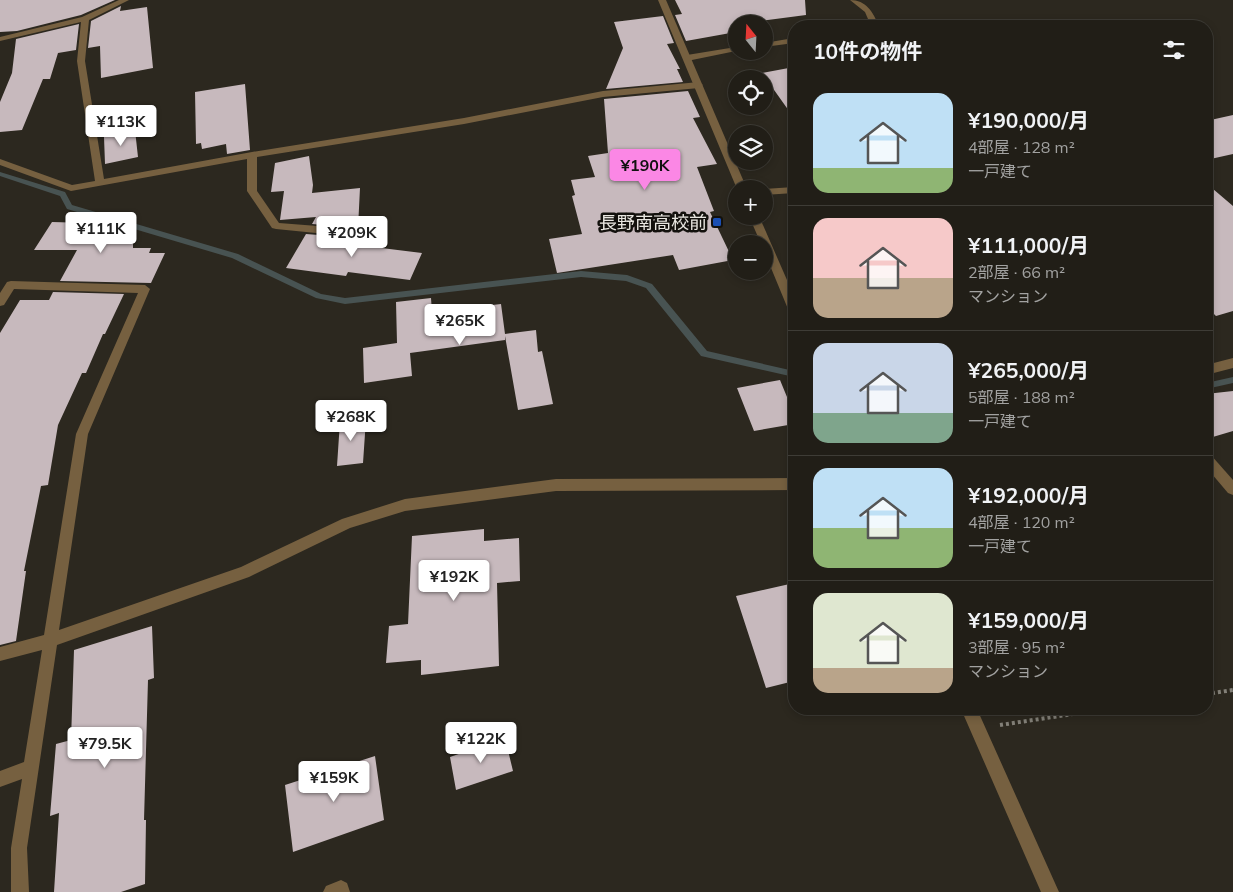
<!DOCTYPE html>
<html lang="ja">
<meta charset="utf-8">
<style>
:root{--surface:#211e17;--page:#292720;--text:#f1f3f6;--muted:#a2a2a1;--line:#3e3c36;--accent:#fb87e5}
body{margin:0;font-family:Mulish,"Noto Sans JP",sans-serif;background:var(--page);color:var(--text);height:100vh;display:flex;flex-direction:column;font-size:19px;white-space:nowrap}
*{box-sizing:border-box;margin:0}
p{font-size:16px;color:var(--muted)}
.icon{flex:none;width:28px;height:28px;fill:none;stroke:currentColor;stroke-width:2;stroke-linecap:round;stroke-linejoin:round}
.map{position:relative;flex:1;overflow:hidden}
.drawer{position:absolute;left:788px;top:20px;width:425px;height:695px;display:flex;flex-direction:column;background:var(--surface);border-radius:20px;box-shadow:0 2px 8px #0003,0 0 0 1px var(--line)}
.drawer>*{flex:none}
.needle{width:32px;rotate:342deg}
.buttons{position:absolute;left:728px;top:15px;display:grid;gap:10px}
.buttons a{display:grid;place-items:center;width:45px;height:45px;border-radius:50%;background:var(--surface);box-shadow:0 2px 8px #0003,0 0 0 1px var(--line);font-size:25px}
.price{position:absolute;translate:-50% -42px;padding:0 11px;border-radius:5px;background:#fff;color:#222;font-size:16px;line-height:32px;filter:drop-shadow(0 1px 2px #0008)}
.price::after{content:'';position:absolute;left:50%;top:30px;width:15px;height:11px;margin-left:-8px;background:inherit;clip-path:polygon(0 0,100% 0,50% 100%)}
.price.selected{background:var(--accent);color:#111}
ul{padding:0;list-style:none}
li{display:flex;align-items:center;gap:15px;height:125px;padding:0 25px}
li+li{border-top:1px solid var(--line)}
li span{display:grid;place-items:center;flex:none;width:140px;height:100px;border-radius:15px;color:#555}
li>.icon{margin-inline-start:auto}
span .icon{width:60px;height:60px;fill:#fffc;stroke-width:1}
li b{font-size:21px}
h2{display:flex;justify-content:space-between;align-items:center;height:60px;padding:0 25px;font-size:21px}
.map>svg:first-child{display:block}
</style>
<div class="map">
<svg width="1233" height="892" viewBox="0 0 1233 892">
<rect width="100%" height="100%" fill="#2c281f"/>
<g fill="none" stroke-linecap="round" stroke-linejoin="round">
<path fill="#485352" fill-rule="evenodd" d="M 0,172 L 65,192 L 72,205 L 238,254 L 321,294 L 345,298 L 581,271 L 627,275 L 652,284 L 707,351 L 794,371 L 794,377 L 701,356 L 646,288 L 626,281 L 581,277 L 345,304 L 316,298 L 232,258 L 67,209 L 60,196 L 0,176 Z
M 1233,377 L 1233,383 L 1206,389 L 1206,383 Z"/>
</g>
<path fill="#c7b9bd" d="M 0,0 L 115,0 L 81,15 L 17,31 L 0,32 Z
M 675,0 L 805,0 L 806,15 L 736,24 L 736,32 L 686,41 L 675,15 L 682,14 Z
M 121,6 L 120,11 L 147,7 L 153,68 L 101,78 L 100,46 L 88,48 L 91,21 Z
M 663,16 L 674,43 L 667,44 L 680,69 L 677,69 L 683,82 L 606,89 L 623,48 L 614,22 Z
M 79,24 L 76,50 L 58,53 L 50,79 L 43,79 L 22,130 L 0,132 L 0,102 L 12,73 L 16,39 Z
M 794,67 L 794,118 L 762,73 Z
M 245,84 L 250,150 L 227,154 L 226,144 L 202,149 L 201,143 L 196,144 L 195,92 Z
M 688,91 L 700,117 L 693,118 L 717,164 L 697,167 L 714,211 L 710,212 L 733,260 L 679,270 L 673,255 L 557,273 L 549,239 L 582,234 L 572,196 L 575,195 L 571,180 L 595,177 L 588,156 L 608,153 L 604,99 Z
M 1233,115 L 1233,154 L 1206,160 L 1206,121 Z
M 135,130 L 138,157 L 105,164 L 104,137 Z
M 309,156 L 313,185 L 312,193 L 360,188 L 358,228 L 312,224 L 316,217 L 280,220 L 284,191 L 271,192 L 275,163 Z
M 1206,183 L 1233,206 L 1233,311 L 1216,316 L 1206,306 Z
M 52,222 L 89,223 L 87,227 L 133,229 L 133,248 L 151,248 L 149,253 L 165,253 L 151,283 L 60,281 L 77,250 L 34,250 Z
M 306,234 L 357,238 L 357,245 L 422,253 L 410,280 L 348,272 L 346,276 L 286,268 Z
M 53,292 L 124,294 L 105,334 L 103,334 L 86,373 L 82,373 L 58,425 L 48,485 L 41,486 L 24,571 L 26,571 L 16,641 L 0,645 L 0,333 L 20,300 L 49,300 Z
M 431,298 L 432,312 L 501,304 L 505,334 L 536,330 L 538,352 L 542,351 L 553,404 L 518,410 L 505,336 L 505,340 L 410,353 L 412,376 L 364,383 L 363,348 L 397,343 L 396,302 Z
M 780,380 L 794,414 L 794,424 L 754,431 L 737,388 Z
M 1233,391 L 1233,431 L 1206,439 L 1206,394 Z
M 366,419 L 363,463 L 337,466 L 340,421 Z
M 484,529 L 484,541 L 519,538 L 520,581 L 497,583 L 499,666 L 421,675 L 421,660 L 386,663 L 389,626 L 408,624 L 412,536 Z
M 794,583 L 794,681 L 766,688 L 736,596 Z
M 152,626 L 154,678 L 148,680 L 144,820 L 146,820 L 145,884 L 121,892 L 54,892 L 59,813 L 50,816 L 56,744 L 71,740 L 74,650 Z
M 505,738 L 513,771 L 456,790 L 450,757 Z
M 375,756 L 384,820 L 293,852 L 285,785 Z"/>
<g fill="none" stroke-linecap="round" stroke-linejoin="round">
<path stroke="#838078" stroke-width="4" stroke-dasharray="3 3" stroke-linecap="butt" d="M 1206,694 L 1233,690
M 1000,725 L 1106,709"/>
<path fill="#766040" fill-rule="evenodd" d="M 1206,453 L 1210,454 L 1233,480 L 1233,495 L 1228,493 L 1206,467 Z"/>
<path fill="#766040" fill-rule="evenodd" d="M 119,0 L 129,0 L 89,20 L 85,61 L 104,179 L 252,152 L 464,118 L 603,91 L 699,82 L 703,85 L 699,88 L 603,97 L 464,124 L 257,157 L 257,191 L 279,223 L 356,229 L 361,233 L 356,237 L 276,229 L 272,228 L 247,191 L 247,159 L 71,191 L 0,165 L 0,159 L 72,185 L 95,181 L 77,61 L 81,22 L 0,41 L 0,37 L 82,17 Z
M 850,0 C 866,0 873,12 879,26 L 871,26 L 865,12 Z
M 794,38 L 794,43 L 764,47 L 764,43 Z
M 736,47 L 736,51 L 687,61 L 683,58 L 687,55 Z
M 794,187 L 794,193 L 764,195 L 764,189 Z
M 11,281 L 145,285 L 150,289 L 88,434 L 59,630 L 241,567 L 342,519 L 405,499 L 556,479 L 794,478 L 794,490 L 556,491 L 405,511 L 350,528 L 249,577 L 57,645 L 27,848 L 29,892 L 11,892 L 11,848 L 22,779 L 0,787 L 0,771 L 24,762 L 42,650 L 0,661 L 0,647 L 44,635 L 76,434 L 138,293 L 14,289 L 4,305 L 0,306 L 0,293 L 7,282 Z
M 1233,358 L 1233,368 L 1206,375 L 1206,365 Z
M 341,880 L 347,883 L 350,892 L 323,892 L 326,886 Z"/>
<path fill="#766040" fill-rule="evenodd" d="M 658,0 L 666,0 L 747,189 L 737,189 Z
M 749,216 L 759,216 L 794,296 L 794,313 L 788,309 L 764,251 L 764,244 L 761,244 Z
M 961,709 L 977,709 L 1059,892 L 1041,892 Z"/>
</g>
<rect fill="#1a4fb4" stroke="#13110d" stroke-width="2" x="712" y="217" width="10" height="10" rx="2.5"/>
<g text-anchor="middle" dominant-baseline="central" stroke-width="5" stroke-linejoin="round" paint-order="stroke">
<g font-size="18" fill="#e9e7e1" stroke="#13110d" text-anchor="end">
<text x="707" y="222">長野南高校前</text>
</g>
</g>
</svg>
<div class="buttons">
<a><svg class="needle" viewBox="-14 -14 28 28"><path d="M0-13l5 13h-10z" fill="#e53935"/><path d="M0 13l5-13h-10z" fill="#a2a2a1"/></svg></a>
<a><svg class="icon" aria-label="locate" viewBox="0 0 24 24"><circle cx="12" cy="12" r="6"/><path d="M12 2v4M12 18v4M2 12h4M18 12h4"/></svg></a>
<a><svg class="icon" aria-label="layers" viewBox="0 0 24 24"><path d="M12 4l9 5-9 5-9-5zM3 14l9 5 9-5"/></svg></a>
<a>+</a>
<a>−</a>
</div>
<b class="price" style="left:121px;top:147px">¥113K</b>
<b class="price selected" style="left:645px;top:191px">¥190K</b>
<b class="price" style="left:101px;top:254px">¥111K</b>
<b class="price" style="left:352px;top:258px">¥209K</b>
<b class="price" style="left:460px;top:346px">¥265K</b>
<b class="price" style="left:351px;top:442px">¥268K</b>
<b class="price" style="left:454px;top:602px">¥192K</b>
<b class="price" style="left:481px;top:764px">¥122K</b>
<b class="price" style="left:105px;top:769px">¥79.5K</b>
<b class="price" style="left:334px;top:803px">¥159K</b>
<section class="drawer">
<h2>10件の物件<svg class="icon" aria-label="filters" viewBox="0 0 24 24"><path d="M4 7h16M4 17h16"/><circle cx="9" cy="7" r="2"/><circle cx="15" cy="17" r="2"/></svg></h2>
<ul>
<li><span style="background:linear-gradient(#bfe0f5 75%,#8fb573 0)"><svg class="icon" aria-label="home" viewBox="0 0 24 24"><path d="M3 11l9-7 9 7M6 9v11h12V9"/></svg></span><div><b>¥190,000/月</b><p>4部屋 · 128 m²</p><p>一戸建て</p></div></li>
<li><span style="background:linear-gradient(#f6c9c9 60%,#b9a48a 0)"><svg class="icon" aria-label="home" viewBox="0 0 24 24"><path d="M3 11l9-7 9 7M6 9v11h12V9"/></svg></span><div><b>¥111,000/月</b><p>2部屋 · 66 m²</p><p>マンション</p></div></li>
<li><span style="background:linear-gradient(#c9d6e8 70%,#7fa58c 0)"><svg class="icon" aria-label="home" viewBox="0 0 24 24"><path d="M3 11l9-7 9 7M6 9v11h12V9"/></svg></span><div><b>¥265,000/月</b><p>5部屋 · 188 m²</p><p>一戸建て</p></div></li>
<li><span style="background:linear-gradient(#bfe0f5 60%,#8fb573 0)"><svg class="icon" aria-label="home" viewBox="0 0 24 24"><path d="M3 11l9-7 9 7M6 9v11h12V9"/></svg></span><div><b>¥192,000/月</b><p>4部屋 · 120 m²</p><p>一戸建て</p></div></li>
<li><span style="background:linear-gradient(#dfe7d0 75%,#b9a48a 0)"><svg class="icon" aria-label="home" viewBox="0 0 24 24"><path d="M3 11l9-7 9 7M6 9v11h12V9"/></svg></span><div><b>¥159,000/月</b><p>3部屋 · 95 m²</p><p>マンション</p></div></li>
</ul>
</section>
</div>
